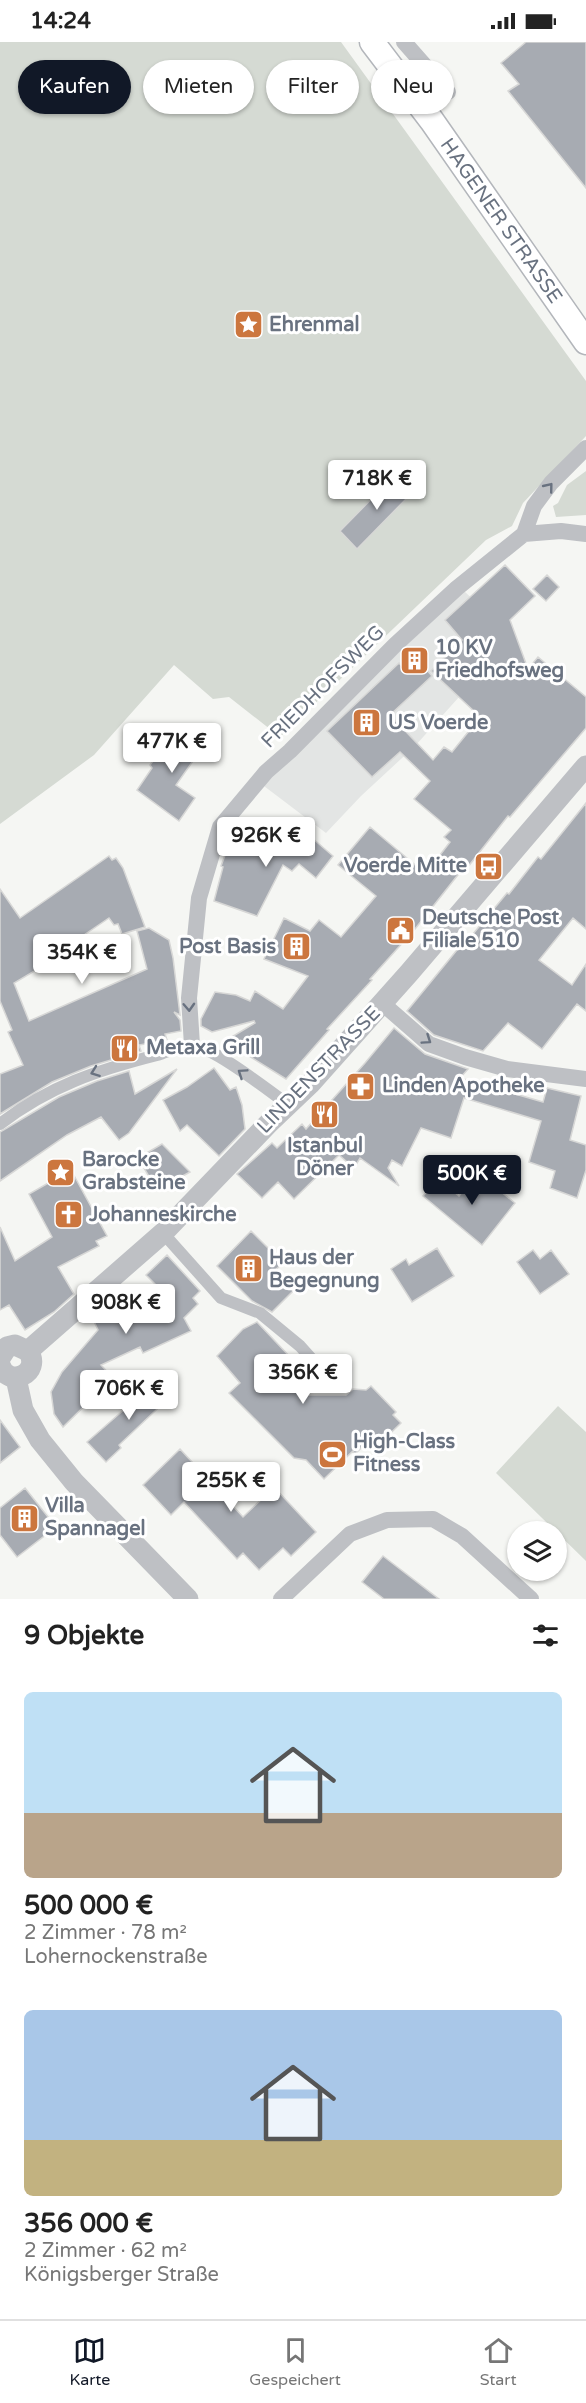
<!DOCTYPE html>
<html lang="de">
<meta charset="utf-8">
<style>
:root{--surface:#fff;--page:#f2f2f2;--text:#222;--muted:#767676;--line:#e0e0e0;--accent:#111827}
body{margin:0;font-family:"Varela Round",sans-serif;background:var(--page);color:var(--text);height:100vh;display:flex;flex-direction:column;font-size:22px;white-space:nowrap}
*{box-sizing:border-box;margin:0}
p{font-size:20px;color:var(--muted)}
.icon{flex:none;width:33px;height:33px;fill:none;stroke:currentColor;stroke-width:2;stroke-linecap:round;stroke-linejoin:round}
.map{position:relative;height:1557px;overflow:hidden}
.details{display:flex;flex-direction:column;background:var(--surface);flex:1}
.details>*{flex:none}
.top-card{position:absolute;left:18px;top:18px;width:550px;height:54px;display:flex;gap:12px}
.controls{position:absolute;left:507px;top:1479px;display:grid;gap:12px}
.controls a{display:grid;place-items:center;width:60px;height:60px;border-radius:50%;background:var(--surface);box-shadow:0 2px 4px #0004;font-size:30px}
.price{position:absolute;translate:-50% -51px;padding:0 14px;border-radius:6px;background:#fff;color:#222;font-size:20px;line-height:39px;filter:drop-shadow(0 2px 3px #0008)}
.price::after{content:'';position:absolute;left:50%;top:36px;width:18px;height:14px;margin-left:-9px;background:inherit;clip-path:polygon(0 0,100% 0,50% 100%)}
.price.selected{background:var(--accent);color:#fff}
ul{padding:0;list-style:none}
li{display:grid;align-content:center;gap:12px;height:318px;padding:0 24px}
li span{display:grid;place-items:center;height:186px;border-radius:9px;color:#555}
li>.icon{margin-inline-start:auto}
span .icon{width:108px;height:108px;fill:#fffc;stroke-width:1}
li b{font-size:26px}
h2{display:flex;justify-content:space-between;align-items:center;height:72px;padding:0 24px;font-size:26px}
.tag{padding:0 21px;border-radius:27px;background:var(--surface);box-shadow:0 2px 4px #0004;font-size:21px;line-height:54px}
.tag.selected{background:var(--accent);color:#fff}
.status{display:flex;justify-content:space-between;align-items:center;height:42px;padding:0 30px;background:var(--surface);direction:ltr}
.status svg{height:16px;fill:currentColor}
.dock{display:flex;justify-content:space-around;align-items:center;height:84px;border-top:2px solid var(--line);background:var(--surface);font-size:16px;color:var(--muted)}
.dock a{display:grid;justify-items:center;gap:3px}
.dock .selected{color:var(--accent)}
.map>svg:first-child{display:block}
</style>
<div class="status"><b>14:24</b><svg viewBox="0 0 49 12"><path d="M0 12V9h3v3zM5 12V6h3v6zM10 12V3h3v9zM15 12V0h3v12zM26 1h20v11H26zM47 4h2v5h-2z"/></svg></div>
<div class="map">
<svg width="586" height="1557" viewBox="0 0 586 1557">
<rect width="100%" height="100%" fill="#f5f6f3"/>
<path fill="#e3e5e4" d="M 464,549 L 513,595 L 415,704 L 361,754 L 326,791 L 260,741 Z"/>
<path fill="#d5dad3" d="M 0,0 L 341,0 L 586,339 L 586,394 L 523,461 L 512,484 L 486,498 L 280,695 L 229,655 L 213,657 L 174,623 L 94,713 L 0,782 Z
M 586,429 L 586,473 L 556,475 L 553,464 L 558,461 L 567,443 Z
M 558,1364 L 586,1390 L 586,1519 L 496,1431 Z"/>
<path fill="#a7abb2" stroke="#d7d7d6" stroke-width="1.5" d="M 526,0 L 586,0 L 586,146 L 508,49 L 519,42 L 501,21 Z
M 403,435 L 412,444 L 407,456 L 357,507 L 340,489 L 390,438 Z
M 505,523 L 535,554 L 510,578 L 528,627 L 538,615 L 586,655 L 586,686 L 510,775 L 508,774 L 467,826 L 465,824 L 415,887 L 370,937 L 372,938 L 327,987 L 329,988 L 286,1037 L 225,999 L 255,981 L 254,979 L 212,990 L 201,984 L 201,977 L 215,950 L 236,953 L 250,959 L 255,949 L 283,967 L 308,934 L 264,917 L 284,876 L 310,889 L 319,878 L 341,895 L 376,854 L 338,823 L 370,785 L 420,827 L 425,822 L 430,826 L 450,800 L 444,795 L 451,788 L 414,757 L 430,739 L 400,710 L 372,735 L 327,689 L 399,621 L 401,623 L 414,613 L 432,634 L 390,673 L 433,718 L 444,705 L 452,710 L 473,684 L 468,680 L 476,671 L 431,629 L 462,598 L 445,578 Z
M 547,533 L 559,545 L 546,559 L 533,547 Z
M 179,684 L 205,702 L 176,743 L 195,756 L 179,779 L 137,748 L 152,726 L 150,723 Z
M 586,761 L 586,887 L 573,876 L 539,918 L 572,943 L 586,922 L 586,969 L 577,962 L 542,1007 L 508,981 L 483,1009 L 434,993 L 407,969 L 466,897 L 468,898 L 507,851 L 509,852 L 538,815 L 541,817 Z
M 290,777 L 333,814 L 316,836 L 299,822 L 292,829 L 283,823 L 257,874 L 214,859 L 223,825 L 221,824 L 231,797 L 264,809 L 266,801 L 280,805 Z
M 109,814 L 112,818 L 116,816 L 123,826 L 145,885 L 122,892 L 118,882 L 114,883 L 109,876 L 59,910 L 60,914 L 14,941 L 29,979 L 147,927 L 137,889 L 149,886 L 169,898 L 173,916 L 180,973 L 174,970 L 180,978 L 181,989 L 165,992 L 167,998 L 139,1003 L 141,1009 L 91,1024 L 52,1040 L 0,1072 L 0,1032 L 23,1023 L 8,990 L 12,988 L 0,959 L 0,847 L 20,876 Z
M 394,986 L 425,1012 L 468,1027 L 460,1036 L 543,1060 L 547,1046 L 581,1054 L 570,1098 L 586,1103 L 586,1128 L 577,1156 L 550,1146 L 555,1129 L 529,1120 L 541,1079 L 464,1056 L 451,1096 L 421,1086 L 402,1124 L 392,1118 L 388,1126 L 399,1144 L 360,1116 L 354,1126 L 339,1113 L 294,1157 L 278,1140 L 262,1156 L 237,1132 L 272,1101 L 277,1106 L 302,1082 L 306,1087 L 365,1021 Z
M 214,1026 L 230,1048 L 236,1045 L 242,1063 L 245,1087 L 219,1114 L 187,1083 L 180,1089 L 163,1058 L 187,1045 Z
M 177,1027 L 129,1091 L 119,1098 L 101,1075 L 67,1093 L 0,1139 L 0,1090 L 59,1055 L 97,1039 L 129,1029 L 135,1052 Z
M 162,1102 L 190,1130 L 157,1148 L 138,1116 Z
M 71,1128 L 107,1194 L 96,1199 L 99,1204 L 58,1225 L 74,1252 L 54,1270 L 25,1288 L 9,1263 L 0,1268 L 0,1185 L 15,1219 L 52,1195 L 29,1152 Z
M 478,1131 L 515,1161 L 482,1203 L 423,1154 L 438,1137 L 459,1154 Z
M 251,1189 L 283,1221 L 273,1230 L 293,1249 L 272,1270 L 252,1259 L 217,1224 Z
M 437,1206 L 454,1234 L 412,1260 L 391,1227 L 406,1217 L 409,1223 Z
M 533,1208 L 540,1217 L 551,1208 L 569,1232 L 540,1252 L 517,1220 Z
M 167,1213 L 200,1249 L 193,1256 L 198,1262 L 184,1276 L 191,1289 L 143,1311 L 140,1305 L 101,1323 L 113,1336 L 63,1385 L 54,1372 L 51,1350 L 62,1330 L 98,1288 L 91,1273 L 155,1242 L 146,1233 Z
M 257,1280 L 292,1317 L 292,1330 L 301,1330 L 309,1339 L 308,1353 L 346,1353 L 353,1347 L 366,1348 L 371,1344 L 396,1370 L 393,1373 L 401,1381 L 373,1408 L 367,1400 L 355,1412 L 353,1409 L 324,1437 L 306,1418 L 294,1416 L 229,1351 L 240,1341 L 217,1314 L 243,1287 Z
M 158,1338 L 172,1353 L 119,1403 L 121,1406 L 106,1420 L 87,1400 Z
M 0,1378 L 20,1405 L 0,1421 Z
M 180,1407 L 243,1475 L 274,1445 L 316,1490 L 291,1514 L 283,1506 L 259,1528 L 243,1511 L 237,1517 L 184,1460 L 171,1473 L 143,1443 Z
M 25,1446 L 56,1485 L 17,1515 L 0,1493 L 0,1466 Z
M 383,1514 L 439,1557 L 384,1557 L 362,1540 Z"/>
<g fill="none" stroke-linecap="round" stroke-linejoin="round">
<defs>
<path id="secondary" d="M 372,0 L 432,79 L 586,300"/>
</defs>
<use href="#secondary" stroke="#b3b6bb" stroke-width="27"/>
<path stroke="#bec0c4" stroke-width="12" d="M 0,1082 C 49,1044 98,1028 157,1013 C 167,1010 182,1002 192,1003 C 215,1006 269,1049 289,1063
M 163,1191 L 221,1256 L 260,1271 L 300,1304 L 334,1342"/>
<path stroke="#bec0c4" stroke-width="16" d="M 404,0 L 448,50
M 524,492 L 561,489 L 586,492
M 382,961 L 429,1002 L 465,1015 L 507,1027 L 586,1037
M 192,1003 L 189,956 L 199,856 L 220,785 L 266,730 L 290,709 L 395,603 L 457,546 L 524,492 L 534,464 L 551,441 L 586,406
M 281,1557 L 350,1492 L 387,1478 L 433,1477 L 462,1494 L 531,1557"/>
<path stroke="#bec0c4" stroke-width="21" d="M 28,1309 L 163,1191 L 268,1082 L 310,1042 L 409,931 L 586,724
M 0,1316 L 7,1305 L 15,1303 L 28,1309 C 43,1331 8,1347 0,1323
M 16,1336 L 23,1368 L 40,1398 L 74,1440 L 188,1557"/>
<use href="#secondary" stroke="#fff" stroke-width="24"/>
</g>
<defs><path id="oneway-chevron" d="M-2-3.5L2.5 0L-2 3.5" fill="none" stroke-width="1.6" stroke-linecap="round" stroke-linejoin="round" transform="scale(1.5)"/></defs>
<g stroke="#697280">
<use href="#oneway-chevron" transform="translate(549 445) rotate(-51)"/>
<use href="#oneway-chevron" transform="translate(189 965) rotate(87)"/>
<use href="#oneway-chevron" transform="translate(427 998) rotate(34)"/>
<use href="#oneway-chevron" transform="translate(95 1030) rotate(160)"/>
<use href="#oneway-chevron" transform="translate(242 1031) rotate(-146)"/>
</g>
<defs>
<symbol id="sight-square" viewBox="-11 -11 22 22"><rect x="-9" y="-9" width="18" height="18" rx="4" fill="#cc763e" stroke="#fff"/><path d="M0-6L1.8-2.2L6-1.7L2.9 1.2L3.7 5.4L0 3.3L-3.7 5.4L-2.9 1.2L-6-1.7L-1.8-2.2Z" fill="#fff"/></symbol>
<symbol id="building-square" viewBox="-11 -11 22 22"><rect x="-9" y="-9" width="18" height="18" rx="4" fill="#cc763e" stroke="#fff"/><path d="M-4-6H4V6H1V3H-1V6H-4ZM-2.5-4.3h1.7v1.8h-1.7ZM.8-4.3h1.7v1.8H.8ZM-2.5-1h1.7V.8h-1.7ZM.8-1h1.7V.8H.8Z" fill="#fff"/></symbol>
<symbol id="bus-square" viewBox="-11 -11 22 22"><rect x="-9" y="-9" width="18" height="18" rx="4" fill="#cc763e" stroke="#fff"/><path d="M-5-6H5V4H4V6H2V4H-2V6H-4V4H-5ZM-3.5-4V0h7V-4ZM-3.5 1.2v1.5H-2V1.2ZM2 1.2v1.5H3.5V1.2Z" fill="#fff"/></symbol>
<symbol id="civic-square" viewBox="-11 -11 22 22"><rect x="-9" y="-9" width="18" height="18" rx="4" fill="#cc763e" stroke="#fff"/><path d="M-.6-6.5H3V-4.5H.6V-3L4-1V1h2V6H-6V1h2V-1L-.6-3ZM-1.2 2.5V6h2.4V2.5Z" fill="#fff"/></symbol>
<symbol id="restaurant-square" viewBox="-11 -11 22 22"><rect x="-9" y="-9" width="18" height="18" rx="4" fill="#cc763e" stroke="#fff"/><path d="M-5-6h1v4h1v-4h1v4h1v-4h1v5L-1.5 .5V6h-2V.5L-5-1ZM5-6V6H3V1.5H1.5Q1.5-4 5-6Z" fill="#fff"/></symbol>
<symbol id="pharmacy-square" viewBox="-11 -11 22 22"><rect x="-9" y="-9" width="18" height="18" rx="4" fill="#cc763e" stroke="#fff"/><path d="M-2-6h4v4h4v4h-4v4h-4v-4h-4v-4h4Z" fill="#fff"/></symbol>
<symbol id="church-square" viewBox="-11 -11 22 22"><rect x="-9" y="-9" width="18" height="18" rx="4" fill="#cc763e" stroke="#fff"/><path d="M-1.2-6h2.4v3.5h3.3v2.4h-3.3V6h-2.4V-.1h-3.3v-2.4h3.3Z" fill="#fff"/></symbol>
<symbol id="stadium-square" viewBox="-11 -11 22 22"><rect x="-9" y="-9" width="18" height="18" rx="4" fill="#cc763e" stroke="#fff"/><path d="M0-5a6.5 5 0 1 0 0 10a6.5 5 0 1 0 0-10ZM-3.5-1.8h7v3.6h-7Z" fill="#fff"/></symbol>
</defs>
<g fill-rule="evenodd">
<use href="#sight-square" x="232" y="266" width="33" height="33"/>
<use href="#building-square" x="398" y="602" width="33" height="33"/>
<use href="#building-square" x="350" y="664" width="33" height="33"/>
<use href="#bus-square" x="472" y="808" width="33" height="33"/>
<use href="#civic-square" x="384" y="872" width="33" height="33"/>
<use href="#building-square" x="280" y="888" width="33" height="33"/>
<use href="#restaurant-square" x="108" y="990" width="33" height="33"/>
<use href="#pharmacy-square" x="344" y="1028" width="33" height="33"/>
<use href="#restaurant-square" x="308" y="1056" width="33" height="33"/>
<use href="#sight-square" x="44" y="1114" width="33" height="33"/>
<use href="#church-square" x="52" y="1156" width="33" height="33"/>
<use href="#building-square" x="232" y="1210" width="33" height="33"/>
<use href="#stadium-square" x="316" y="1396" width="33" height="33"/>
<use href="#building-square" x="8" y="1460" width="33" height="33"/>
</g>
<g text-anchor="middle" dominant-baseline="central" stroke-width="6" stroke-linejoin="round" paint-order="stroke">
<g font-size="20" fill="#697280" stroke="#fff">
<text transform="translate(501 179) rotate(55)">HAGENER STRASSE</text>
<text transform="translate(323 645) rotate(-45)">FRIEDHOFSWEG</text>
<text transform="translate(319 1028) rotate(-46)">LINDENSTRASSE</text>
</g>
<g font-size="20" font-weight="bold" fill="#697280" stroke="#fff" text-anchor="start">
<text x="269" y="283">Ehrenmal</text>
<text x="435" y="606">10 KV<tspan x="435" dy="23">Friedhofsweg</tspan></text>
<text x="388" y="681">US Voerde</text>
<text x="467" y="824" text-anchor="end">Voerde Mitte</text>
<text x="422" y="876">Deutsche Post<tspan x="422" dy="23">Filiale 510</tspan></text>
<text x="276" y="905" text-anchor="end">Post Basis</text>
<text x="146" y="1006">Metaxa Grill</text>
<text x="382" y="1044">Linden Apotheke</text>
<text x="325" y="1104" text-anchor="middle">Istanbul<tspan x="325" dy="23">Döner</tspan></text>
<text x="82" y="1118">Barocke<tspan x="82" dy="23">Grabsteine</tspan></text>
<text x="89" y="1173">Johanneskirche</text>
<text x="269" y="1216">Haus der<tspan x="269" dy="23">Begegnung</tspan></text>
<text x="353" y="1400">High-Class<tspan x="353" dy="23">Fitness</tspan></text>
<text x="45" y="1464">Villa<tspan x="45" dy="23">Spannagel</tspan></text>
</g>
</g>
</svg>
<div class="controls">
<a><svg class="icon" aria-label="layers" viewBox="0 0 24 24"><path d="M12 4l9 5-9 5-9-5zM3 14l9 5 9-5"/></svg></a>
</div>
<b class="price" style="left:377px;top:469px">718K €</b>
<b class="price" style="left:172px;top:732px">477K €</b>
<b class="price" style="left:266px;top:826px">926K €</b>
<b class="price" style="left:82px;top:943px">354K €</b>
<b class="price selected" style="left:472px;top:1164px">500K €</b>
<b class="price" style="left:126px;top:1293px">908K €</b>
<b class="price" style="left:303px;top:1363px">356K €</b>
<b class="price" style="left:129px;top:1379px">706K €</b>
<b class="price" style="left:231px;top:1471px">255K €</b>
<div class="top-card">
<a class="tag selected">Kaufen</a>
<a class="tag">Mieten</a>
<a class="tag">Filter</a>
<a class="tag">Neu</a>
</div>
</div>
<section class="details">
<h2>9 Objekte<svg class="icon" aria-label="filters" viewBox="0 0 24 24"><path d="M4 7h16M4 17h16"/><circle cx="9" cy="7" r="2"/><circle cx="15" cy="17" r="2"/></svg></h2>
<ul>
<li><span style="background:linear-gradient(#bfe0f5 65%,#b9a48a 0)"><svg class="icon" aria-label="home" viewBox="0 0 24 24"><path d="M3 11l9-7 9 7M6 9v11h12V9"/></svg></span><div><b>500 000 €</b><p>2 Zimmer · 78 m²</p><p>Lohernockenstraße</p></div></li>
<li><span style="background:linear-gradient(#a9c7e8 70%,#c2b280 0)"><svg class="icon" aria-label="home" viewBox="0 0 24 24"><path d="M3 11l9-7 9 7M6 9v11h12V9"/></svg></span><div><b>356 000 €</b><p>2 Zimmer · 62 m²</p><p>Königsberger Straße</p></div></li>
</ul>
</section>
<nav class="dock">
<a class="selected"><svg class="icon" aria-label="map" viewBox="0 0 24 24"><path d="M3 6l6-2 6 2 6-2v14l-6 2-6-2-6 2zM9 4v14M15 6v14"/></svg>Karte</a>
<a><svg class="icon" aria-label="saved" viewBox="0 0 24 24"><path d="M7 4h10v16l-5-4-5 4z"/></svg>Gespeichert</a>
<a><svg class="icon" aria-label="home" viewBox="0 0 24 24"><path d="M3 11l9-7 9 7M6 9v11h12V9"/></svg>Start</a>
</nav>
